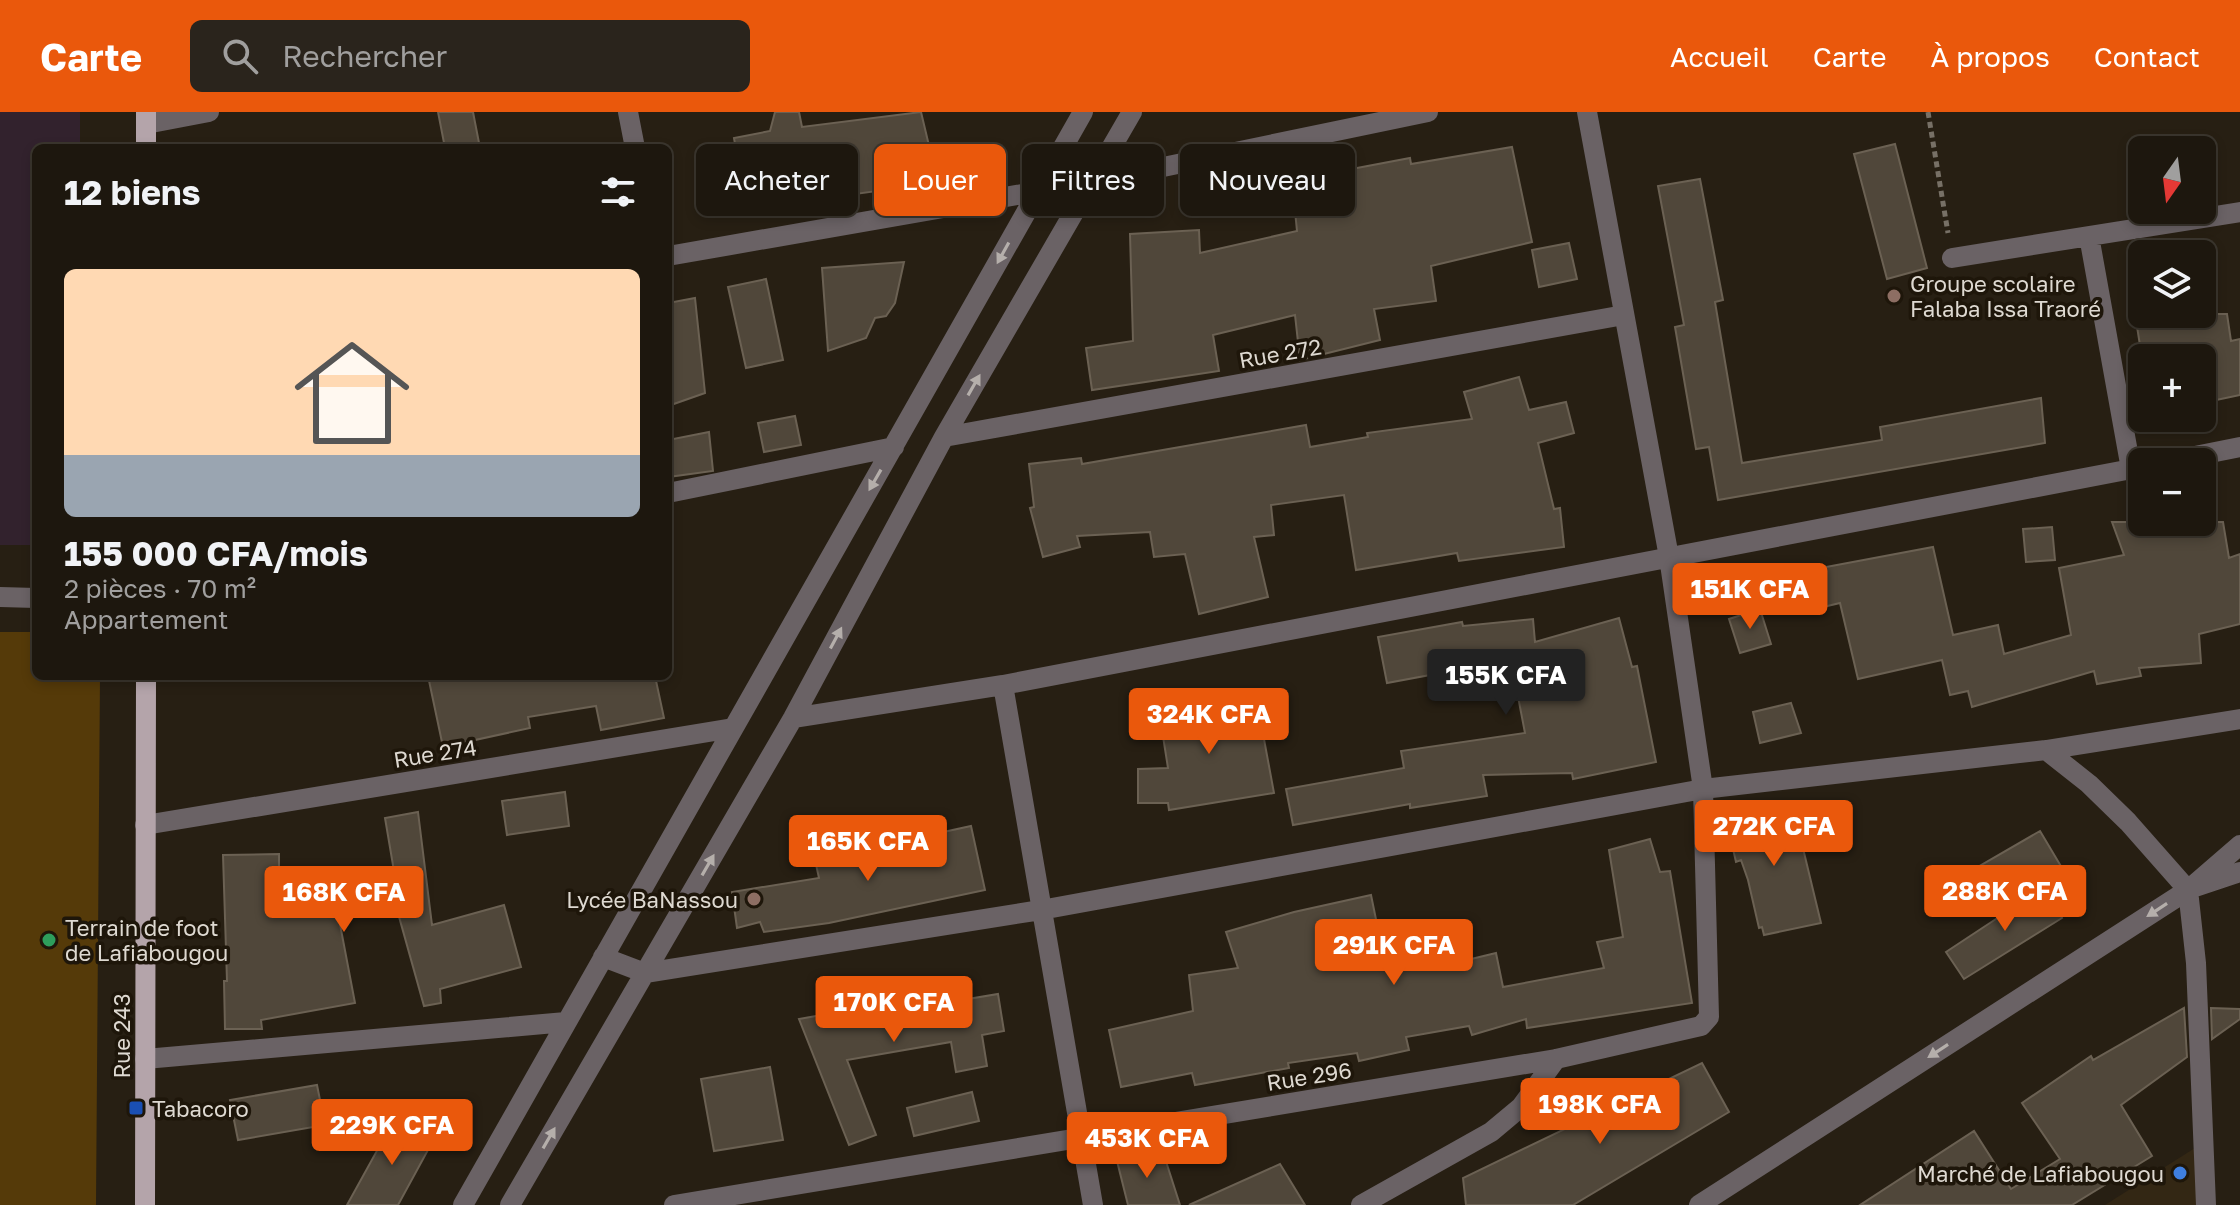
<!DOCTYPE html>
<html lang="fr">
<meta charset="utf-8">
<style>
:root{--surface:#1d170e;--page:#2a241c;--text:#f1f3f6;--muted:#a09f9e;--line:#3b362e;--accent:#ea580c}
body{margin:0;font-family:"Golos Text",sans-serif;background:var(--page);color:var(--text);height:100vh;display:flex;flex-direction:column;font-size:30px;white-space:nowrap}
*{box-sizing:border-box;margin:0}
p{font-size:26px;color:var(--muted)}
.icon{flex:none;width:44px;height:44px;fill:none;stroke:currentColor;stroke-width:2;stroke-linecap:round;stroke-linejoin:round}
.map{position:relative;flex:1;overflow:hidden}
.details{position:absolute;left:32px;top:32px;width:640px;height:536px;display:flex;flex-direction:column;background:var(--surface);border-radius:12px;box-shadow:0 4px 12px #0003,0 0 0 2px var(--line)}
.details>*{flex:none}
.guide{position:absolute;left:696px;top:32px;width:760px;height:72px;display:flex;gap:16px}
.needle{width:52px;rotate:194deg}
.fabs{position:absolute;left:2128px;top:24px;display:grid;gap:16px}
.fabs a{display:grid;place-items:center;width:88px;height:88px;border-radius:12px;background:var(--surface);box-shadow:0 4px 12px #0003,0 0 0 2px var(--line);font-size:40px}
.price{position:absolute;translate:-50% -68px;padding:0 18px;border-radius:8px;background:var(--accent);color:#fff;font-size:26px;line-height:52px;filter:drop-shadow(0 2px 4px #0008)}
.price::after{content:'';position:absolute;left:50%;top:48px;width:24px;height:18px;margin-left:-12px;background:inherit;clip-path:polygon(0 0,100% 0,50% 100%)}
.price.on{background:#222;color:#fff}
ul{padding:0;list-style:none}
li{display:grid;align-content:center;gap:16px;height:424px;padding:0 32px}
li+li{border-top:2px solid var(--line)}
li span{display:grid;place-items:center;height:248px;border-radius:12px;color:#555}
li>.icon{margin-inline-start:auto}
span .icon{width:144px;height:144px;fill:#fffc;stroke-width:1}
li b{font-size:34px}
h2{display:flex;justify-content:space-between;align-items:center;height:96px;padding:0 32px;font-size:34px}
.chip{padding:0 28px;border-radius:12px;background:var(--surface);box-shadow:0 4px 12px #0003,0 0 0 2px var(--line);font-size:28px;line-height:72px}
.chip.on{background:var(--accent);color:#fff}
header{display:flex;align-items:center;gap:48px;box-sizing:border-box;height:112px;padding:0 40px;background:var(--accent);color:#fff}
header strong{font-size:38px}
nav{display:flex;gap:44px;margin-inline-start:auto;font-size:28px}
.search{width:560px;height:72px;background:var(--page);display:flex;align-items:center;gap:20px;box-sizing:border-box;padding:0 28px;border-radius:12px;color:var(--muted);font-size:30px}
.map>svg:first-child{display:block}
</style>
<header>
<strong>Carte</strong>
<div class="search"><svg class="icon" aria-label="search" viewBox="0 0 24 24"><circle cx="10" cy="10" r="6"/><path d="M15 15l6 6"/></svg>Rechercher</div>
<nav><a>Accueil</a><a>Carte</a><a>À propos</a><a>Contact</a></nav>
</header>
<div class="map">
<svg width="2240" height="1093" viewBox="0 0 2240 1093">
<rect width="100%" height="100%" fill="#271f13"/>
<path fill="#332714" d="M 2206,1029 L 2204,1093 L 2105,1093 Z"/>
<path fill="#32222d" d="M 0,0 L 80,0 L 80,36 L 36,36 L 36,433 L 0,433 Z"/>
<path fill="#553a09" d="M 0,520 L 36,520 L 36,564 L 100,564 L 96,1093 L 0,1093 Z"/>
<path fill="#50473a" stroke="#6b6153" stroke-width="2" d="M 438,0 L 473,0 L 480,36 L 445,36 Z
M 775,0 L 799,0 L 802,15 L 921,0 L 936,63 L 892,73 L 892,77 L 746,97 L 734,26 L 770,19 Z
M 1895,32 L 1927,156 L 1887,167 L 1854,42 Z
M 1512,35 L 1532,130 L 1431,154 L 1436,189 L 1374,197 L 1380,228 L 1300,248 L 1295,203 L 1213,223 L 1219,259 L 1092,278 L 1086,236 L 1133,229 L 1130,122 L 1199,118 L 1200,141 L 1297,119 L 1294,89 L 1329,86 L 1325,62 L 1410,46 L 1411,52 Z
M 1700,67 L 1723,188 L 1715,190 L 1742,351 L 1882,328 L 1880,315 L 2041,286 L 2045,331 L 1718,388 L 1709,335 L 1696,337 L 1675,215 L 1684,213 L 1658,74 Z
M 1569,131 L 1577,167 L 1539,175 L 1532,138 Z
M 904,150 L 895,191 L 886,204 L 875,206 L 866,226 L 828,239 L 822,156 Z
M 766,167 L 783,248 L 746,256 L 728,175 Z
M 695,186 L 705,281 L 668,294 L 668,191 Z
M 2135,202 L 2227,202 L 2231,229 L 2240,227 L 2240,283 L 2202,291 L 2202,246 L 2142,246 Z
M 1519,265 L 1529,298 L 1566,290 L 1574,321 L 1538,331 L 1554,397 L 1560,396 L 1564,435 L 1459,449 L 1457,441 L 1356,458 L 1344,383 L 1271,393 L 1274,423 L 1254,425 L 1268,485 L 1199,502 L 1185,442 L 1154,445 L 1150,420 L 1077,424 L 1080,435 L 1043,445 L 1030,396 L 1034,395 L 1029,352 L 1081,346 L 1082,352 L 1306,313 L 1310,335 L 1368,325 L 1367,321 L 1472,307 L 1464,280 Z
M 795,304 L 801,333 L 764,340 L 758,311 Z
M 709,320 L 713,359 L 668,365 L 668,328 Z
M 2112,410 L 2223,410 L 2229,446 L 2240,442 L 2240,512 L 2199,522 L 2201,551 L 2139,556 L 2141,564 L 2097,572 L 2094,559 L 1972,595 L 1968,579 L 1950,583 L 1942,548 L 1858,567 L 1840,491 L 1819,496 L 1810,458 L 1933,435 L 1953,523 L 1998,513 L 2004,542 L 2071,523 L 2059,456 L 2124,443 Z
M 2052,415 L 2055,448 L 2026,450 L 2023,417 Z
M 1760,497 L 1771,532 L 1740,541 L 1729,507 Z
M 1619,506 L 1632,555 L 1637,554 L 1656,650 L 1573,667 L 1572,661 L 1483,663 L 1487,684 L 1410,696 L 1410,692 L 1293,713 L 1286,677 L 1404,656 L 1401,639 L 1525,621 L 1511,548 L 1387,571 L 1378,525 L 1462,510 L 1463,514 L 1533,507 L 1535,530 Z
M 428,564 L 655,564 L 664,606 L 601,618 L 596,594 L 528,605 L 530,616 L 443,635 Z
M 1256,584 L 1274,681 L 1169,698 L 1168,691 L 1138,691 L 1138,657 L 1168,656 L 1159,599 Z
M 1791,591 L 1801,621 L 1760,631 L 1753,600 Z
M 565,680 L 569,714 L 507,723 L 502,689 Z
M 1754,690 L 1758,708 L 1794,699 L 1821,811 L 1764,823 L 1762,815 L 1759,816 L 1748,768 L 1741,748 L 1736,750 L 1724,698 Z
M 418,700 L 432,813 L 504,793 L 521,855 L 440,877 L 441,891 L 424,894 L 396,794 L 339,807 L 355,891 L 261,908 L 262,917 L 225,917 L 224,869 L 227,869 L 223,743 L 279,742 L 279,784 L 394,759 L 385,706 Z
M 971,714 L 985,778 L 829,811 L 764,820 L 760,810 L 737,816 L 732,780 L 819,766 L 815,748 Z
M 2040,719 L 2062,756 L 1953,773 L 1952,770 Z
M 1650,727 L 1660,760 L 1670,759 L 1692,891 L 1527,916 L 1526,907 L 1472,923 L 1469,914 L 1406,925 L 1409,938 L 1359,949 L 1357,941 L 1288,951 L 1289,956 L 1195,973 L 1192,961 L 1121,975 L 1109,918 L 1193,899 L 1189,863 L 1238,856 L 1226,820 L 1294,800 L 1371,783 L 1379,822 L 1429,812 L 1438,855 L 1496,841 L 1503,875 L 1604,856 L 1597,830 L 1623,825 L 1609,738 Z
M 2046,774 L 2062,806 L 1964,867 L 1946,840 Z
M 998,882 L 1004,919 L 982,923 L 987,954 L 956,960 L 951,930 L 847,948 L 876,1023 L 849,1033 L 799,907 L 918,886 L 920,895 Z
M 2184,896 L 2187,945 L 2121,993 L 2152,1044 L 2072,1093 L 1860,1093 L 1974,1019 L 2011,1077 L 2060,1047 L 2022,991 L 2091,944 L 2093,948 Z
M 2211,896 L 2240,897 L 2240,907 L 2212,927 Z
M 1702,951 L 1729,1000 L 1573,1093 L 1466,1093 L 1463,1066 Z
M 770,955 L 783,1028 L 714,1039 L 701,967 Z
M 317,973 L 325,1013 L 238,1028 L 230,988 Z
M 972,980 L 979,1009 L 914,1024 L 907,996 Z
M 395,1006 L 434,1027 L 398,1093 L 347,1093 Z
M 1163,1040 L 1180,1093 L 1128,1093 L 1116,1045 Z
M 1280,1052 L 1305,1093 L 1189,1093 Z"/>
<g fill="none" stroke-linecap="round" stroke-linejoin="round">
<path stroke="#777066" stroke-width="5" stroke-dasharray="6 4" stroke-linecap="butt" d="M 1928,0 L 1948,121"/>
<path stroke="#6a6265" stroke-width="20" d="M 628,0 L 635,36
M 146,12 L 209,0
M 2089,124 L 2131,357
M 668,144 L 1091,70 L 1428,0
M 1952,146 L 2240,100
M 944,325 L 1624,203
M 2165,350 L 2240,335
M 668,381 L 894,335
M 0,485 L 36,486
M 1003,573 L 1093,1093
M 793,606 L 1003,573 L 2142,355
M 2046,638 L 2089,672 L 2128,710 L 2188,778 L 2196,851 L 2206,1093
M 145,713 L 733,616
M 2195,775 L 2240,760
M 603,845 L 645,861 L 1041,798 L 1703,677 L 2046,638 L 2240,607
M 145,947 L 566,910
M 463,1093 L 1083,0
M 510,1093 L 793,606 L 944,325 L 1132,0
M 674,1093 L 1556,947 L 1701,914 L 1709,905 L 1703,677 L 1669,445 L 1587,0
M 1361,1093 L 1491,1020 L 1521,995 L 1556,947
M 1699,1093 L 2188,778 L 2240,733"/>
<path stroke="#b4a4aa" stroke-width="20" d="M 146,36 L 146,0
M 145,1093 L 146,564"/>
</g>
<defs><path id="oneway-solid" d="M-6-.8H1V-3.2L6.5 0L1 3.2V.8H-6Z" transform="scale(2)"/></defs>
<g fill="#b5afab">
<use href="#oneway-solid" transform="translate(1003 141) rotate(119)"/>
<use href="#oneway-solid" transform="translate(974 273) rotate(-60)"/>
<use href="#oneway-solid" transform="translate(875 368) rotate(120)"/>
<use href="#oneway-solid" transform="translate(836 526) rotate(-62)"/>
<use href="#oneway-solid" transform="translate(708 753) rotate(-60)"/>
<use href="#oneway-solid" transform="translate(2157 798) rotate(147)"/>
<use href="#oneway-solid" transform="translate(1938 939) rotate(147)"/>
<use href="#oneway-solid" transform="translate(549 1026) rotate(-60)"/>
</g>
<g fill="#8d6e63" stroke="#1e160a" stroke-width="3">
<circle cx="1894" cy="184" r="8"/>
<circle cx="754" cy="787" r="8"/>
</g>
<circle fill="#2e9e5b" stroke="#1e160a" stroke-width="3" cx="49" cy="828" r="8"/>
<rect fill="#1a4fb4" stroke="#1e160a" stroke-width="3" x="128" y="988" width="16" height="16" rx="4"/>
<circle fill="#3f7fe0" stroke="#1e160a" stroke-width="3" cx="2180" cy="1061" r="8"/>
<g text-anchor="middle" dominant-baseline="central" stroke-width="7" stroke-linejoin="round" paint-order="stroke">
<g font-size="22" fill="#ded9d1" stroke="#1e160a" text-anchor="start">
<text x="1910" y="171">Groupe scolaire<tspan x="1910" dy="25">Falaba Issa Traoré</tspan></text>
<text x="738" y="787" text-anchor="end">Lycée BaNassou</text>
<text x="65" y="815">Terrain de foot<tspan x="65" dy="25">de Lafiabougou</tspan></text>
<text x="152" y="996">Tabacoro</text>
<text x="2164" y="1061" text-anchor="end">Marché de Lafiabougou</text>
</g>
<g font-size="22" fill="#ded9d1" stroke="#1e160a">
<text transform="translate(1280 241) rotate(-10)">Rue 272</text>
<text transform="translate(435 641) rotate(-9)">Rue 274</text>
<text transform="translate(121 924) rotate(-90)">Rue 243</text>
<text transform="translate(1309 964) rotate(-9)">Rue 296</text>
</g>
</g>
</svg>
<div class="fabs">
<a><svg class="needle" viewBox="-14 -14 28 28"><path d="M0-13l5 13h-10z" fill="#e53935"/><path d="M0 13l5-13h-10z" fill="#a09f9e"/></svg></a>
<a><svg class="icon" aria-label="layers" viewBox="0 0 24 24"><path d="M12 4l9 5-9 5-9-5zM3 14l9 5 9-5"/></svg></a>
<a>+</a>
<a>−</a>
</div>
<b class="price" style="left:1750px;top:519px">151K CFA</b>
<b class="price on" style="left:1506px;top:605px">155K CFA</b>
<b class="price" style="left:1209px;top:644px">324K CFA</b>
<b class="price" style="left:1774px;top:756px">272K CFA</b>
<b class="price" style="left:868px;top:771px">165K CFA</b>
<b class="price" style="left:2005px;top:821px">288K CFA</b>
<b class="price" style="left:344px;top:822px">168K CFA</b>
<b class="price" style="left:1394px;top:875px">291K CFA</b>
<b class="price" style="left:894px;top:932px">170K CFA</b>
<b class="price" style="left:1600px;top:1034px">198K CFA</b>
<b class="price" style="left:392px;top:1055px">229K CFA</b>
<b class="price" style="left:1147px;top:1068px">453K CFA</b>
<div class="guide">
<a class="chip">Acheter</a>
<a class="chip on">Louer</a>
<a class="chip">Filtres</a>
<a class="chip">Nouveau</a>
</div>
<section class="details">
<h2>12 biens<svg class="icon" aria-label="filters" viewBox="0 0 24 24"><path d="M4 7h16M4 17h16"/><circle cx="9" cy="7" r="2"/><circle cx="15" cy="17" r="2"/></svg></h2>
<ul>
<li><span style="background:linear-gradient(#ffd9b3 75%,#9aa5b1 0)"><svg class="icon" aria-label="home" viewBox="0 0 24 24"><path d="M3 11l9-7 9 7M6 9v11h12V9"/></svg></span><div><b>155 000 CFA/mois</b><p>2 pièces · 70 m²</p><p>Appartement</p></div></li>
</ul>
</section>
</div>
